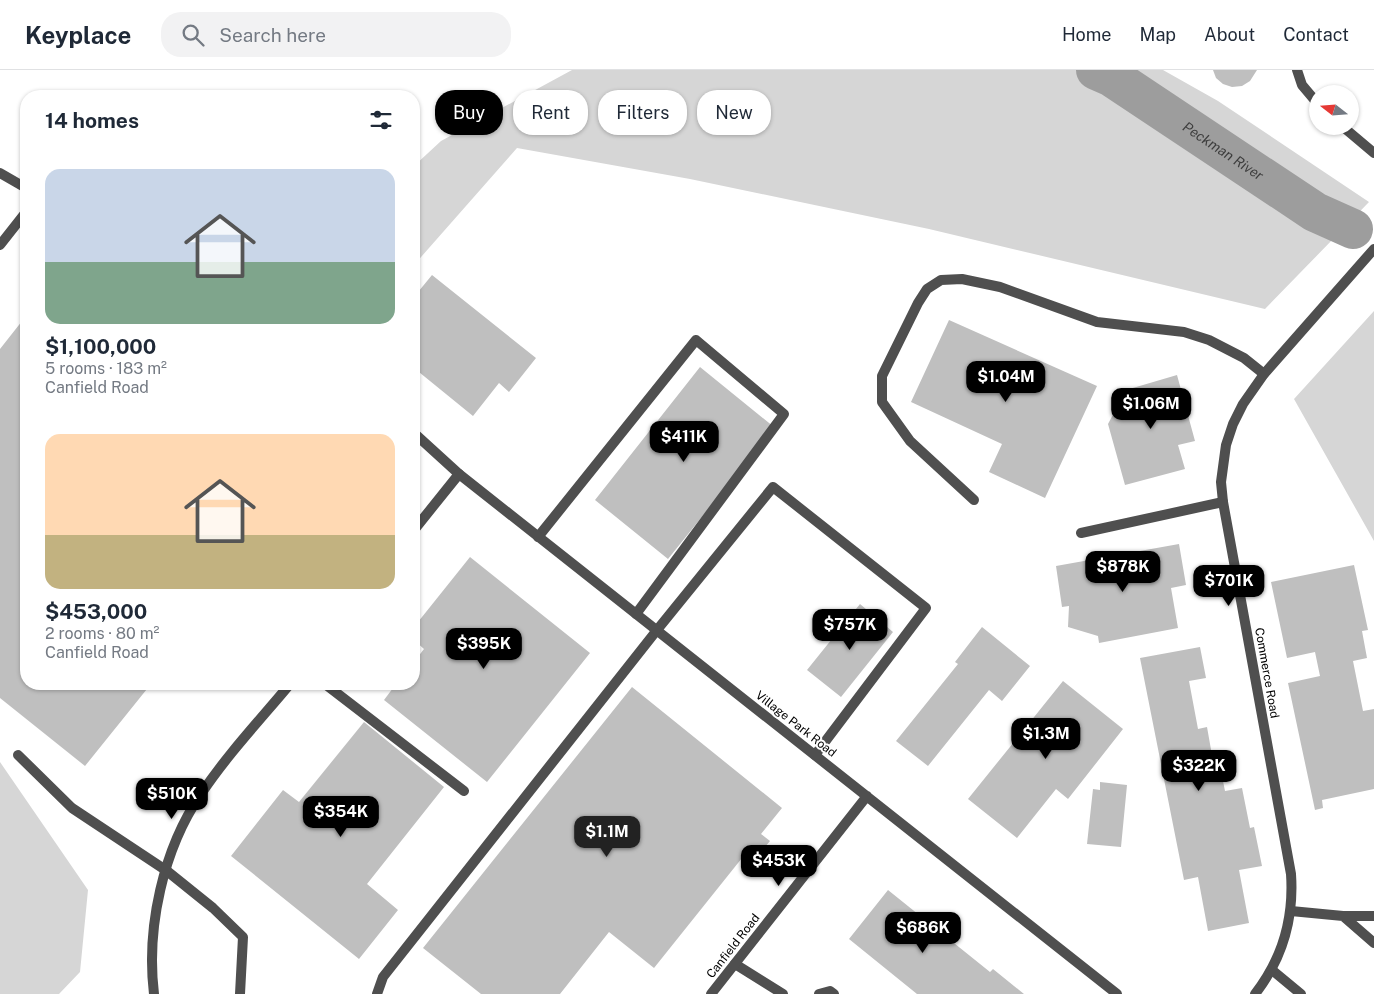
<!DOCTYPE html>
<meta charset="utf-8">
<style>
:root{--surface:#fff;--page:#f2f2f3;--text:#1f2937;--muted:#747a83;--line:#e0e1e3;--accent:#000}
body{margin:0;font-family:"Public Sans",sans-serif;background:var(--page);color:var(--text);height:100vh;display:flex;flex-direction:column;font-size:19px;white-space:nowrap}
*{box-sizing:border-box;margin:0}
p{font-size:16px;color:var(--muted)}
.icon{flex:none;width:28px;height:28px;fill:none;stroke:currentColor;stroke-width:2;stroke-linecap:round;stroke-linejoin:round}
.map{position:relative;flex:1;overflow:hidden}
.panel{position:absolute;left:20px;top:20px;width:400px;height:600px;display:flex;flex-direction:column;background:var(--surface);border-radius:20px;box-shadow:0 1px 4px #0004}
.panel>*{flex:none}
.top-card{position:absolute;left:435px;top:20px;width:475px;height:45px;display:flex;gap:10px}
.needle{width:32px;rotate:287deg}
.tools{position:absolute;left:1309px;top:15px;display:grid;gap:10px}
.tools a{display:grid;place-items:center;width:50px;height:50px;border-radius:50%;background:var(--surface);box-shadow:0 1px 4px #0004;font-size:25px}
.price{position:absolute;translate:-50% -42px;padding:0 11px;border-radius:10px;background:var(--accent);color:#fff;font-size:16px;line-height:32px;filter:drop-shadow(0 1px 2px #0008)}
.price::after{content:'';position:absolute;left:50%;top:30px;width:15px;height:11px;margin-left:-8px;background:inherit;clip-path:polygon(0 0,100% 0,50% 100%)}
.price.active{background:#222;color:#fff}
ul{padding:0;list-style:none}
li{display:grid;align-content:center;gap:10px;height:265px;padding:0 25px}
li span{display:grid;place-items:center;height:155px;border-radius:15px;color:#555}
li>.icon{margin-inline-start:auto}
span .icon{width:90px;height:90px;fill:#fffc;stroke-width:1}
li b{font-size:21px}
h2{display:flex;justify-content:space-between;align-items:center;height:60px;padding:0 25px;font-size:21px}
.tag{padding:0 18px;border-radius:20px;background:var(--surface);box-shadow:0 1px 4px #0004;font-size:18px;line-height:45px}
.tag.active{background:var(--accent);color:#fff}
header{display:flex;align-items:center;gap:30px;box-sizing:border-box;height:70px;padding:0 25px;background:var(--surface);border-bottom:1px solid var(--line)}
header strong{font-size:24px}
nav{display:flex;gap:28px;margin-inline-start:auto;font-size:18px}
.search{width:350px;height:45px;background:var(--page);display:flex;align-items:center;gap:12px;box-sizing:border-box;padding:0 18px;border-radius:20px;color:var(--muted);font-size:19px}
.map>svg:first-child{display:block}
</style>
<header>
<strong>Keyplace</strong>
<div class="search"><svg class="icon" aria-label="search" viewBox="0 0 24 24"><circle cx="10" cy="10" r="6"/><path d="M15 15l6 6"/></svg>Search here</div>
<nav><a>Home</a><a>Map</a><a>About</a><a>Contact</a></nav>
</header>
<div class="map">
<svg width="1374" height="924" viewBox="0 0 1374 924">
<rect width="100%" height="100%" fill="#fff"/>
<path fill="#d6d6d6" d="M 572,0 L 1163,0 L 1218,31 L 1369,132 L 1265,239 L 929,159 L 690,109 L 517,78 L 414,195 L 414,96 L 441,71 Z
M 1374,241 L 1374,471 L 1294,329 Z
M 0,692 L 88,820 L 80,902 L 59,924 L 0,924 Z"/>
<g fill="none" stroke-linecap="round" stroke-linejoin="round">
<path stroke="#9d9d9d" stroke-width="40" id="s1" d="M 1096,0 L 1112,7 L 1315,142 L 1353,159"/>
</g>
<path fill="#bfbfbf" d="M 1213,0 L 1257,0 L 1250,11 L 1242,16 L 1232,17 L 1223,14 L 1216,8 Z
M 432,205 L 536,288 L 509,322 L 499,313 L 473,346 L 414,298 L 414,227 Z
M 26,246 L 26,614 L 151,614 L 85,696 L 0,628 L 0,279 Z
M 949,250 L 1097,316 L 1045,428 L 989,402 L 1002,374 L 911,332 Z
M 700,297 L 774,357 L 668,489 L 595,430 Z
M 1177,305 L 1195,371 L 1178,375 L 1185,399 L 1125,415 L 1108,354 L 1126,320 Z
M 1179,474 L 1186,515 L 1171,518 L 1178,558 L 1099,573 L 1098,566 L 1068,557 L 1069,536 L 1062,537 L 1056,496 Z
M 470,487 L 590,583 L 487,712 L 384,630 L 396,614 L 414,614 L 414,592 L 424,579 L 414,570 L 414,557 Z
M 1354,495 L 1368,560 L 1362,561 L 1367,588 L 1353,591 L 1363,641 L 1374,639 L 1374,719 L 1322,730 L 1323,738 L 1315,740 L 1288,613 L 1320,606 L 1315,582 L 1287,588 L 1271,512 Z
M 860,534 L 893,562 L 841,627 L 807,600 Z
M 982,557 L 1030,596 L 1002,631 L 989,620 L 928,696 L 896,671 L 958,594 L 955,592 Z
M 1200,577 L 1206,608 L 1189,611 L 1198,659 L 1207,657 L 1215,702 L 1221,701 L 1225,721 L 1242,718 L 1250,758 L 1254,757 L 1262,796 L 1239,800 L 1249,853 L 1208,861 L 1198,807 L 1184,810 L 1140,588 Z
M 1063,611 L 1123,659 L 1068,729 L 1056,719 L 1017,768 L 968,729 Z
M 632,617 L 782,738 L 761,764 L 770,771 L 754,790 L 746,783 L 654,898 L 609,862 L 560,924 L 481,924 L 423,878 Z
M 364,652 L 444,717 L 367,814 L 398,840 L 359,889 L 231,786 L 283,720 L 299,732 Z
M 1100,712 L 1127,715 L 1121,777 L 1087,774 L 1093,719 L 1100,720 Z
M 888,820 L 990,902 L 993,899 L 1024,924 L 917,924 L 849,869 Z"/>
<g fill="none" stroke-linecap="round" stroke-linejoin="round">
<path stroke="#4f4f4f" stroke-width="10" d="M 1297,0 L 1302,15 L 1318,34
M 1342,56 L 1374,83
M 0,103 L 26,118
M 0,175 L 26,142
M 414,363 L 459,404
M 974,430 L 910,371 L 882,332 L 882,306 L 918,233 L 927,219 L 941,210 L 962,209 L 1000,217 L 1097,252 L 1184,262 L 1209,270 L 1244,288 L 1264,304
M 1081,463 L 1223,432
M 538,467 L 696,270 L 784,344 L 636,544
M 325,614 L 464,721
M 18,685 L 72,738 L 167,801 L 213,838 L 243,867 L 240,924
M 1291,841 L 1343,846 L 1374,873
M 1343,846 L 1374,846
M 735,894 L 783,924
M 1272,900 L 1301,924
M 377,924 L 383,907 L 657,560 L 773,417 L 926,538 L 815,685
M 819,924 L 830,921 L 834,924"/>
<path stroke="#4f4f4f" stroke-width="10" d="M 414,460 L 459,404 L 1117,924
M 154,924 C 146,858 163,779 201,724 C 227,685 260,650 290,614
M 711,924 L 867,726
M 1255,924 C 1283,888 1294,848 1291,804 L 1223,432 L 1221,412 L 1226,375 L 1233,354 L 1243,334 L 1264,304 L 1374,179"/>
</g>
<g text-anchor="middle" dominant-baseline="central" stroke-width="4" stroke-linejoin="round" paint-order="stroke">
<g font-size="12" fill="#000" stroke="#fff">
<text transform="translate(1267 603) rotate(80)">Commerce Road</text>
<text transform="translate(796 654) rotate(38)">Village Park Road</text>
<text transform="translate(733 876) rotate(-52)">Canfield Road</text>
</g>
<g font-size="14" font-style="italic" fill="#3e3e3e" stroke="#fff">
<text stroke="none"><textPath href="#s1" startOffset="151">Peckman River</textPath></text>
</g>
</g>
</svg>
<div class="tools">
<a><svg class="needle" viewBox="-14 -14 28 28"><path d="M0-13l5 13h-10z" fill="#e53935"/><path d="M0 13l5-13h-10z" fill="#747a83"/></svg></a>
</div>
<b class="price" style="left:1006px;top:333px">$1.04M</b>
<b class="price" style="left:1151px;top:360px">$1.06M</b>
<b class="price" style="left:684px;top:393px">$411K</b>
<b class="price" style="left:1123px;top:523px">$878K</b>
<b class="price" style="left:1229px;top:537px">$701K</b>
<b class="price" style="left:850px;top:581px">$757K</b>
<b class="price" style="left:484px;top:600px">$395K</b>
<b class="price" style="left:1046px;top:690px">$1.3M</b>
<b class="price" style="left:1199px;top:722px">$322K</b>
<b class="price" style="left:172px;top:750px">$510K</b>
<b class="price" style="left:341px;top:768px">$354K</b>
<b class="price active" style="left:607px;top:788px">$1.1M</b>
<b class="price" style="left:779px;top:817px">$453K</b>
<b class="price" style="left:923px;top:884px">$686K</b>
<div class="top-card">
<a class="tag active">Buy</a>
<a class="tag">Rent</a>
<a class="tag">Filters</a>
<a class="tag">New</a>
</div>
<section class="panel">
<h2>14 homes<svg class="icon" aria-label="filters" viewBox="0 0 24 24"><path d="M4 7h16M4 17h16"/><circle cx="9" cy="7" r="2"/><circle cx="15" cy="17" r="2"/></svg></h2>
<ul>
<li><span style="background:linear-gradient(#c9d6e8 60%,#7fa58c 0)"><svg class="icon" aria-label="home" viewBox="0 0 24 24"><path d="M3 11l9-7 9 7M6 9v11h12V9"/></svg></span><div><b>$1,100,000</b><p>5 rooms · 183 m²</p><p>Canfield Road</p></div></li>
<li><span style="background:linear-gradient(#ffd9b3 65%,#c2b280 0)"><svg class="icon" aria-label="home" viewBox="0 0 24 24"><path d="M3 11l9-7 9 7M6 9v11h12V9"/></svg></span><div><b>$453,000</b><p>2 rooms · 80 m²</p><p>Canfield Road</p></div></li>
</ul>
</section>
</div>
